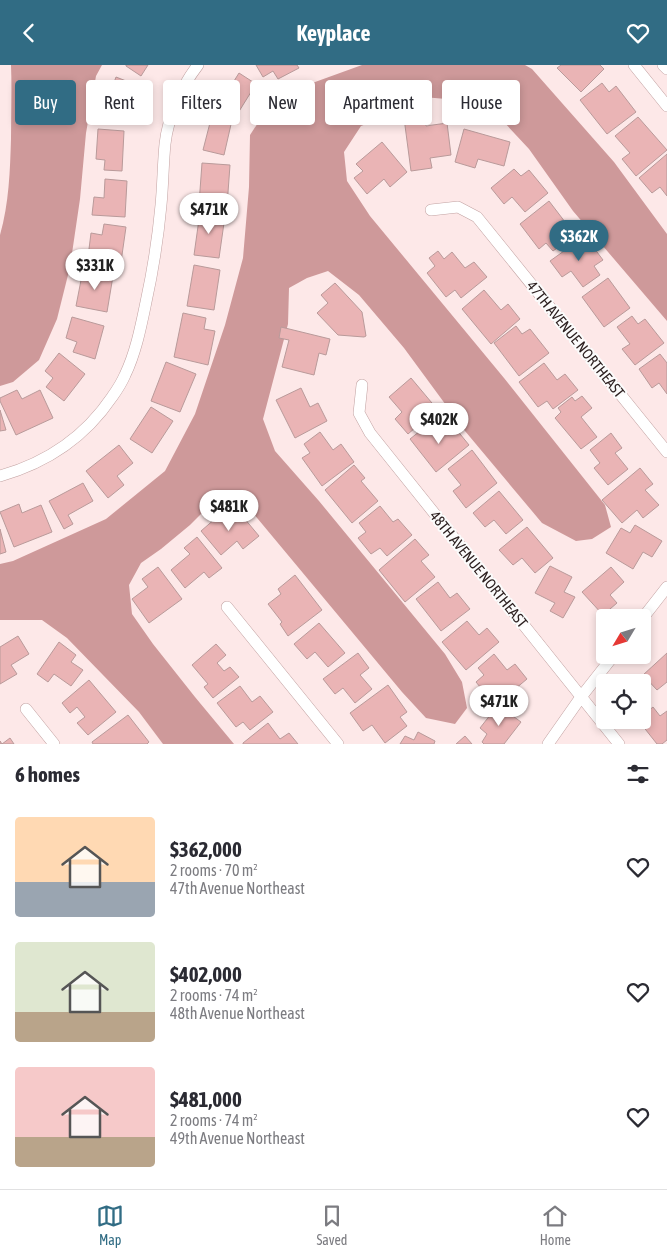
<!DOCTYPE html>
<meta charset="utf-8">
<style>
:root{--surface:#fff;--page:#f7f7f7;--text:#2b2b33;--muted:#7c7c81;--line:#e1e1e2;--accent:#316c84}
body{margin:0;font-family:"Asap Condensed",sans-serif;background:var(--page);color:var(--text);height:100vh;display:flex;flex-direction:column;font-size:19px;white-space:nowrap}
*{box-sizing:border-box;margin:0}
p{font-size:16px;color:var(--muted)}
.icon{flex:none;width:28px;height:28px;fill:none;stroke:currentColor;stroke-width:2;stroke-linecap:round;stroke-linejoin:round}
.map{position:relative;height:679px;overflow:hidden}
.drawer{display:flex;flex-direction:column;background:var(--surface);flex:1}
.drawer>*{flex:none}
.guide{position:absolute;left:15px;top:15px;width:638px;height:45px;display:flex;gap:10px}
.needle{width:32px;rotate:232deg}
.tools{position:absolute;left:596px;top:544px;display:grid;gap:10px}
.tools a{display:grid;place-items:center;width:55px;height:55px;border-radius:5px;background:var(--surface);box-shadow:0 2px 8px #0003;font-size:25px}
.price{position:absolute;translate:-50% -42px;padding:0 11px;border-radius:18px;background:#fff;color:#222;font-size:16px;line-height:32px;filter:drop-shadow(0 1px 2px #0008)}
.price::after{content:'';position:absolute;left:50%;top:30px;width:15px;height:11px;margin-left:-8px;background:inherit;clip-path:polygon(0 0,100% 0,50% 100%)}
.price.on{background:var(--accent);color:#fff}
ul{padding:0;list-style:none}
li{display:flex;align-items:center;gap:15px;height:125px;padding:0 15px}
li span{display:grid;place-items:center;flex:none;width:140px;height:100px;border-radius:5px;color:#555}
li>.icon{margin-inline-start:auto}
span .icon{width:60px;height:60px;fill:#fffc;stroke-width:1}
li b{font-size:21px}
h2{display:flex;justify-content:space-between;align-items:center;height:60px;padding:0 15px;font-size:21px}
.pill{padding:0 18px;border-radius:5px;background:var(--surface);box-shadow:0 2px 8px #0003;font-size:18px;line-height:45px}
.pill.on{background:var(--accent);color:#fff}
header{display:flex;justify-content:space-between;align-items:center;height:65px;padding:0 15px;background:var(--accent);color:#fff;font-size:22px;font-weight:700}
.menu{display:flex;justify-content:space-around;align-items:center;height:70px;border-top:1px solid var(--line);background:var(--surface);font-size:14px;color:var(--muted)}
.menu a{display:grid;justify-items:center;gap:2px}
.menu .on{color:var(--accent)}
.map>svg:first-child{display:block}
</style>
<header><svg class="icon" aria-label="back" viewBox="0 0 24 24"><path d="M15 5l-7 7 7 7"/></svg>Keyplace<svg class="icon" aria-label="heart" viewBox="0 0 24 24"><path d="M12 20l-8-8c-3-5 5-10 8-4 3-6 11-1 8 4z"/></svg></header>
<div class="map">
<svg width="667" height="679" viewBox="0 0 667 679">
<rect width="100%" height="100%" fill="#fde8e8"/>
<path fill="#ce999a" d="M 11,0 L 102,0 L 96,11 L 86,68 L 80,134 L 70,202 L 57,254 L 39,295 L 13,317 L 0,321 L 0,170 C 9,138 10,106 11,74 C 11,49 12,25 11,0 Z
M 362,0 L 525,0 L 532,4 L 614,97 L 667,169 L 667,256 L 573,146 L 529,84 L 490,42 L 458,35 L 423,32 L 394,48 L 361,61 L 344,87 L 347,116 L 370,151 L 504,313 L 605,440 L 611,462 L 592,474 L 576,476 L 542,458 L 465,366 L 404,283 L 359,230 L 328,206 L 307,213 L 289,223 L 288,259 L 263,354 L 275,386 L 319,436 L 445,589 L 462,617 L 467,643 L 455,659 L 426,653 L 402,627 L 253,448 L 236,434 L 216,434 L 190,460 L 161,484 L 141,498 L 129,520 L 132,549 L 153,579 L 195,632 L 234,679 L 163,679 L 139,647 L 67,573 L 42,555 L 0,555 L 0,499 L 13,496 L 106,454 L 165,406 L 195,349 L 225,260 L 243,193 L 249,122 L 250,70 L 267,44 L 304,21 Z"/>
<path fill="#eab4b5" stroke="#b99a9a" d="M 126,0 L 148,0 L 141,11 L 126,1 Z
M 256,0 L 297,0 L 299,3 L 278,14 L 273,6 L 263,12 Z
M 561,0 L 600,0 L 604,4 L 581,27 L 557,3 Z
M 239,8 L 256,19 L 238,48 L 221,37 Z
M 116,12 L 144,23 L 131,57 L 103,47 Z
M 602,18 L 609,27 L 616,21 L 636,47 L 607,69 L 580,35 Z
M 212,50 L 232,55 L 224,90 L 203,85 Z
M 425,50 L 426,61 L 447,58 L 451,90 L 430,93 L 432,103 L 411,106 L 404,53 Z
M 638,52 L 667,85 L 636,111 L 622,94 L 630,88 L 615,71 Z
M 98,64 L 124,66 L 122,106 L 104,105 L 105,95 L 96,94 Z
M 464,64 L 510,77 L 504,101 L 478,94 L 475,103 L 455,97 Z
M 382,77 L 407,107 L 390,122 L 384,114 L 367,129 L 354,113 L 363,106 L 356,99 Z
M 667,89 L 667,131 L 660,122 L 652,128 L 639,113 Z
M 202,98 L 230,100 L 227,141 L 199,139 Z
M 514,104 L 521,111 L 529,105 L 548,128 L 525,147 L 512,132 L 504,139 L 491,123 Z
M 105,114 L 127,116 L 125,152 L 92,150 L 94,132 L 104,133 Z
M 549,136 L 575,170 L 553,186 L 546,178 L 539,184 L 520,159 Z
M 200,147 L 225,151 L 219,193 L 194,190 Z
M 104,159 L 126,162 L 120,204 L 87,200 L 91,168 L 102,170 Z
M 585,171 L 603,195 L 594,201 L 600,210 L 583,222 L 571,206 L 562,212 L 550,196 Z
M 438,186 L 444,194 L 452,187 L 465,203 L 474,197 L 487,212 L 461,233 L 455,225 L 446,232 L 427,208 L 435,201 L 429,193 Z
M 194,200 L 220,205 L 214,245 L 187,241 Z
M 83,205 L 113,211 L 107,247 L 76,241 Z
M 608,213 L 630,243 L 604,262 L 582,232 Z
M 335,218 L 362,247 L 366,271 L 364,272 L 338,270 L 317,248 L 328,238 L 321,230 Z
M 484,225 L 501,245 L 508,239 L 520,254 L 491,279 L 462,244 Z
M 183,248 L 206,253 L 204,264 L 215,266 L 208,300 L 174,292 Z
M 632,251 L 638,259 L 645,254 L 664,278 L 635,300 L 622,284 L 630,279 L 617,262 Z
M 72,252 L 104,261 L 95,294 L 73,287 L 77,277 L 66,273 Z
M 516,261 L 522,269 L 530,264 L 549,288 L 519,311 L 494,278 Z
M 281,262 L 330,274 L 326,290 L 319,288 L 314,310 L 282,302 L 289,275 L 279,273 Z
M 59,288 L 85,309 L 64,336 L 46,322 L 53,313 L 45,306 Z
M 660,289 L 667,298 L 667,329 L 659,318 L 652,323 L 639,304 Z
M 166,297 L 196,309 L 180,347 L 151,336 Z
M 544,298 L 557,315 L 565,309 L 578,325 L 553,344 L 547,336 L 538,342 L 519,317 Z
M 411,313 L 437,344 L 408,369 L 395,354 L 402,347 L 389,332 Z
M 301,323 L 310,342 L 318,338 L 327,356 L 295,373 L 276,335 Z
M 17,325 L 22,334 L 40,325 L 53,353 L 16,370 L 0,336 L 0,333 Z
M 582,331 L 592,343 L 581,352 L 597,372 L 581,384 L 555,353 L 561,347 L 558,343 L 572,332 L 575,336 Z
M 151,342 L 173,356 L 152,388 L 130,374 Z
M 0,345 L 6,365 L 0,366 Z
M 435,354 L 448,370 L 456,364 L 469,380 L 436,407 L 410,374 Z
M 320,367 L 333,385 L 341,379 L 354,397 L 322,421 L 302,393 L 310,388 L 304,379 Z
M 611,368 L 622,383 L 615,388 L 628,404 L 608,420 L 594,403 L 600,398 L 590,385 Z
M 119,380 L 133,398 L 117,411 L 124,420 L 108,433 L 86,406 Z
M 472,385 L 497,418 L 466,443 L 453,426 L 461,420 L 448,404 Z
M 354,400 L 365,413 L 361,416 L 378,436 L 352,458 L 325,425 Z
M 640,403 L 653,419 L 645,425 L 659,440 L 643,453 L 637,445 L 622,458 L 602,435 Z
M 83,418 L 93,436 L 68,450 L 73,459 L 64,464 L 49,436 Z
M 499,426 L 523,455 L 506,469 L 494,455 L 485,462 L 473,448 Z
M 19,439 L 22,448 L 41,440 L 52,467 L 14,482 L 0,447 Z
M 380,441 L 393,457 L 398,454 L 412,470 L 387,491 L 380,483 L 371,489 L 358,473 L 366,467 L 359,458 Z
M 224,446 L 231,454 L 239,447 L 259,471 L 243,484 L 237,476 L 221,490 L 201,466 Z
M 635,460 L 662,476 L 652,492 L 643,487 L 633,504 L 606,488 L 621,463 L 630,468 Z
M 527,462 L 553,493 L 535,508 L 522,493 L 513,500 L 499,485 Z
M 0,464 L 6,487 L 0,489 Z
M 197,472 L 222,503 L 209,513 L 204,507 L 185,523 L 171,505 L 190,489 L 184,483 Z
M 415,474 L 429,490 L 421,496 L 435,512 L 405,537 L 379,505 Z
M 550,501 L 572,512 L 564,527 L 575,532 L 563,553 L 550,546 L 555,538 L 535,528 Z
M 158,502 L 182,534 L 149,558 L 132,534 L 148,522 L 142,514 Z
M 611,502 L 624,517 L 610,530 L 617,538 L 603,550 L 582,527 Z
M 295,510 L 322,545 L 288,571 L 280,559 L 282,557 L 268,539 L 281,529 L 278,524 Z
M 438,517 L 450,533 L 457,528 L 470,544 L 441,566 L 416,534 Z
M 467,556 L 479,570 L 487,563 L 499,577 L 466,605 L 442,577 Z
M 319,558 L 345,588 L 328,602 L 315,587 L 307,594 L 294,579 Z
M 18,571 L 29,589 L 11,600 L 17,609 L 0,619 L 0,582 Z
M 59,577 L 76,590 L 71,597 L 83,605 L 71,621 L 54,609 L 48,617 L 37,609 Z
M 216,579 L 226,590 L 217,598 L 224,606 L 230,602 L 239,612 L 213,633 L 204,622 L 208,619 L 192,600 Z
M 358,588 L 369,603 L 360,610 L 372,624 L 355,638 L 343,623 L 335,629 L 323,614 Z
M 667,588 L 667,617 L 657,625 L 643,610 Z
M 494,589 L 507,605 L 515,599 L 527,614 L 503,634 L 497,626 L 489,633 L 476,617 L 484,610 L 478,603 Z
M 89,615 L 116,647 L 88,670 L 77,658 L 85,652 L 77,642 L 70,648 L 62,638 Z
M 388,620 L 407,647 L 400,652 L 407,661 L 385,678 L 372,660 L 363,666 L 350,648 Z
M 240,621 L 252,637 L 260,631 L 273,647 L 250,665 L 243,657 L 236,662 L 217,638 Z
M 498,640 L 521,657 L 504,679 L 484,679 L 482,677 L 487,669 L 480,663 Z
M 653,642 L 660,651 L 667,646 L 667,675 L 662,679 L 657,679 L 638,655 L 642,655 L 642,651 Z
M 128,650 L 149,677 L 147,679 L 93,679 L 92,677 Z
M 268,658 L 280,674 L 289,668 L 298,679 L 243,679 L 243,678 Z
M 418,667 L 435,676 L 434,679 L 400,679 L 405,671 L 414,675 Z
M 465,671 L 472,679 L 456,679 Z
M 10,673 L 14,679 L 0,679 L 0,676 L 2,679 Z"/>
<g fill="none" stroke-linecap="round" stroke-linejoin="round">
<defs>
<path id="street" d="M 634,0 L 667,41
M 663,0 L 667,4
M 431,145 L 458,142 L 477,152 L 667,387
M 362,320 L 359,348 L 370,368 L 619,679
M 0,411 C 46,398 85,372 112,332 C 117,325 122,317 125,310 C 136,287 141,261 146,237 C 153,205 158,173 161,140 C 163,120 163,99 165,79 C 168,52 181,22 198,0
M 227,542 L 338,679
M 642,554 L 667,522
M 26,644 L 54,679
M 548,679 L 581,632 L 614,590"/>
</defs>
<use href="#street" stroke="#c2a2a2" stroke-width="12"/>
<use href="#street" stroke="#fff" stroke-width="11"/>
</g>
<g text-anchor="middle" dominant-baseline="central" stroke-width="4" stroke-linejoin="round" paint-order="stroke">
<g font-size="15" fill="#2d2121" stroke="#fbfbfb">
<text transform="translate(576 274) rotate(51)">47TH AVENUE NORTHEAST</text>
<text transform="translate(479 504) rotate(51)">48TH AVENUE NORTHEAST</text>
</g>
</g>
</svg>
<div class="tools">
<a><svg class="needle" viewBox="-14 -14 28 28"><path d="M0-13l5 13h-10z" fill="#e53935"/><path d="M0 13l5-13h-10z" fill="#7c7c81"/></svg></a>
<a><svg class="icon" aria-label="locate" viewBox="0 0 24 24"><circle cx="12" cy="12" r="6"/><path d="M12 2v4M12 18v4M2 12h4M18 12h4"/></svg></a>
</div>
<b class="price" style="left:209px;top:170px">$471K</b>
<b class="price on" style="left:579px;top:197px">$362K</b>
<b class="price" style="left:95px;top:226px">$331K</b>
<b class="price" style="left:439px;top:380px">$402K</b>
<b class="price" style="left:229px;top:467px">$481K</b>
<b class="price" style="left:499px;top:662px">$471K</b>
<div class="guide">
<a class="pill on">Buy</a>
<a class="pill">Rent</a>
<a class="pill">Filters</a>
<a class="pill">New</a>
<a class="pill">Apartment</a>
<a class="pill">House</a>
</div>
</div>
<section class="drawer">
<h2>6 homes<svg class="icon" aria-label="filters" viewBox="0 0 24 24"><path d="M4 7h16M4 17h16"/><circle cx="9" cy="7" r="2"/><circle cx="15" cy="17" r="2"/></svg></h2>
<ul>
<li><span style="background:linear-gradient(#ffd9b3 65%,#9aa5b1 0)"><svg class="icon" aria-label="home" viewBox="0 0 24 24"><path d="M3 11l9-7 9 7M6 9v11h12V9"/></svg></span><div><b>$362,000</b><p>2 rooms · 70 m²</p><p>47th Avenue Northeast</p></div><svg class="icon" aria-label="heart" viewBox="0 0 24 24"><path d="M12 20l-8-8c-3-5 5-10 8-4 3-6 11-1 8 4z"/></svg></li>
<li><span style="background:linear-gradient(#dfe7d0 70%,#b9a48a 0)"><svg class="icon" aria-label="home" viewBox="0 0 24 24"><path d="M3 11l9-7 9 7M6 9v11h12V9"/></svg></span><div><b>$402,000</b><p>2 rooms · 74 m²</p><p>48th Avenue Northeast</p></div><svg class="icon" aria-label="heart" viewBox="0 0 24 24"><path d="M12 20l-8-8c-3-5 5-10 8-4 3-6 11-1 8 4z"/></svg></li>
<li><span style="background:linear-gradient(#f6c9c9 70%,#b9a48a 0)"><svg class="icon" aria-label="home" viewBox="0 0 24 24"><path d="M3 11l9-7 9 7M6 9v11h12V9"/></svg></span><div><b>$481,000</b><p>2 rooms · 74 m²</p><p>49th Avenue Northeast</p></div><svg class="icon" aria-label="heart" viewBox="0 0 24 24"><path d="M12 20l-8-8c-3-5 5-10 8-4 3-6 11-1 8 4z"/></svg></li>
</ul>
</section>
<nav class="menu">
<a class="on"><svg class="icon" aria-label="map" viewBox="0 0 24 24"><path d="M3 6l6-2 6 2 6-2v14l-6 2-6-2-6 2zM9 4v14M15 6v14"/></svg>Map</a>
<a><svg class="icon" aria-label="saved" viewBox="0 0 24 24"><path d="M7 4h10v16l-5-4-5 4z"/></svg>Saved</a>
<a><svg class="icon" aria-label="home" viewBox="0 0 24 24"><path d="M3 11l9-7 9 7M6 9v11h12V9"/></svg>Home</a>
</nav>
